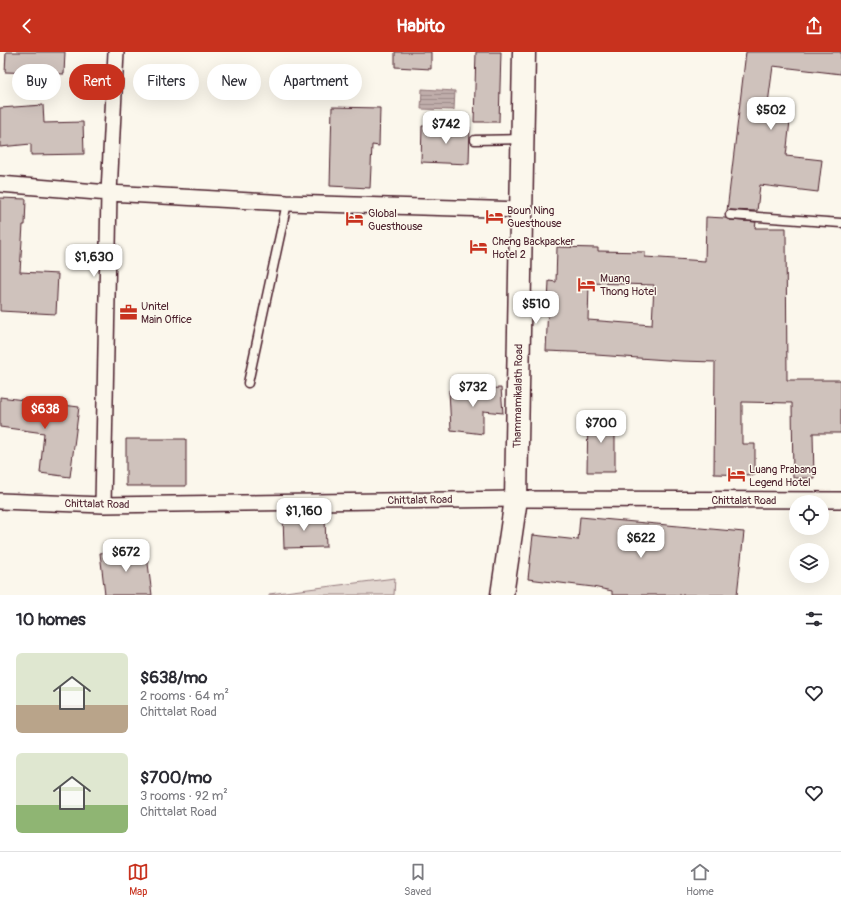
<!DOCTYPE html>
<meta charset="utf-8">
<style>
:root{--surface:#fff;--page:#f2f2f3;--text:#2b2b33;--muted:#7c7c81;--line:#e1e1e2;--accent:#c8321e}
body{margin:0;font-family:Pangolin,sans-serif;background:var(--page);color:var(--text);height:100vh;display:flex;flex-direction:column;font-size:15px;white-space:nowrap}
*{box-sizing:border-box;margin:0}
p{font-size:13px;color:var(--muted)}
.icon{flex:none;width:22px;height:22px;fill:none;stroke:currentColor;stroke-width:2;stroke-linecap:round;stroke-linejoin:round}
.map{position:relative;height:543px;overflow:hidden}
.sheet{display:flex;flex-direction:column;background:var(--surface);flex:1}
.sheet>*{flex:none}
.guide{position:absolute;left:12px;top:12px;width:400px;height:36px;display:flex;gap:8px}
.buttons{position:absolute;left:789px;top:443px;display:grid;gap:8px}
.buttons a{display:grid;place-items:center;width:40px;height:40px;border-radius:50%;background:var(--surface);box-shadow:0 4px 16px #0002;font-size:20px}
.price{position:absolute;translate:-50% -34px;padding:0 9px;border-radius:8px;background:#fff;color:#222;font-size:13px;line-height:26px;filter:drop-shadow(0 1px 2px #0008)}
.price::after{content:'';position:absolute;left:50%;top:24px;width:12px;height:9px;margin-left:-6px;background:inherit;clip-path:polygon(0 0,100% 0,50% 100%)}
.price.selected{background:var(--accent);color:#fff}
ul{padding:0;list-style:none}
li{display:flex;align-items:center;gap:12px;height:100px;padding:0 16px}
li span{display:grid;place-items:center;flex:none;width:112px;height:80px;border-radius:6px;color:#555}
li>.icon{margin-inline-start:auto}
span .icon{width:48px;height:48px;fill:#fffc;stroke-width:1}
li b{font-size:17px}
h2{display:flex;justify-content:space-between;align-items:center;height:48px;padding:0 16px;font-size:17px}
.chip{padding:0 14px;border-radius:18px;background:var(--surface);box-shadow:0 4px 16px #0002;font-size:14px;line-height:36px}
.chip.selected{background:var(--accent);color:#fff}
header{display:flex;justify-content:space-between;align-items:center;height:52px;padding:0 16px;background:var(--accent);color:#fff;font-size:18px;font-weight:700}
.tabs{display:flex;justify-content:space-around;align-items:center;height:56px;border-top:1px solid var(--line);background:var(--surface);font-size:11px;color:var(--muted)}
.tabs a{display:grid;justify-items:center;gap:2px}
.tabs .selected{color:var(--accent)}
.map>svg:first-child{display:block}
</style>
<header><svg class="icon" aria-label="back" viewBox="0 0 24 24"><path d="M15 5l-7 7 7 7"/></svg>Habito<svg class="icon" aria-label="share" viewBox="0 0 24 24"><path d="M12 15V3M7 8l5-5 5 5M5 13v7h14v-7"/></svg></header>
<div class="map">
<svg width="841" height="543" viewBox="0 0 841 543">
<defs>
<pattern id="water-rules" width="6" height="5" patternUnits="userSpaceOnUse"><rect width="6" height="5" fill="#bfadaa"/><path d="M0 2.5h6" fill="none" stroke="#9d8c8b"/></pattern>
</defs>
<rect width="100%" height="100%" fill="#fbf7ec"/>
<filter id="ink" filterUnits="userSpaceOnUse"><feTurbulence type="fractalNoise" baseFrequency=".025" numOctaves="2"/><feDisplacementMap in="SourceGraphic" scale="8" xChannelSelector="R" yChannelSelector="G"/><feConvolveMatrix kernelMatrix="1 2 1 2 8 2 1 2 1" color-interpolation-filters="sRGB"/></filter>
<g filter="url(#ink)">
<path fill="#e2d7d0" stroke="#967b7e" d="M 395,526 L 394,543 L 268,543 L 269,542 Z"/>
<path fill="url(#water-rules)" stroke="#907477" d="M 422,37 L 455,39 L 454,58 L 421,57 Z"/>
<path fill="#cfc2bc" stroke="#4a1f2b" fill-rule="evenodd" d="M 6,0 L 65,0 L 64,22 L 5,20 Z
M 395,0 L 431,0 L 431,17 L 395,15 Z
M 476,0 L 501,0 L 499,70 L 474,70 Z
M 746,0 L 841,0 L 841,22 L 773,14 L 766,66 L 790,69 L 786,104 L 822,108 L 818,140 L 760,133 L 757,159 L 730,158 L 727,159 Z
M 43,53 L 44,71 L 83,70 L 84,102 L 31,103 L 31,92 L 0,95 L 0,56 Z
M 332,55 L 380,56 L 379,94 L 372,93 L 370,136 L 330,134 Z
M 422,74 L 470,75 L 469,112 L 421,110 Z
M 0,146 L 26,147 L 25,173 L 23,173 L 20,220 L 58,222 L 56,262 L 0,259 Z
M 706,165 L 725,166 L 730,168 L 756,170 L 755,176 L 786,176 L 787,328 L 841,328 L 841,381 L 813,381 L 814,426 L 793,426 L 792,351 L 742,350 L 742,392 L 755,392 L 755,423 L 714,422 L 715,310 L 681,309 L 596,303 L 596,301 L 546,299 L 549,229 L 556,230 L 557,195 L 598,196 L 598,199 L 645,200 L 645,205 L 705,209 ZM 589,231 L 654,233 L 652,273 L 588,268 Z
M 501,336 L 503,361 L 483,359 L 483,382 L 451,378 L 449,338 Z
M 0,345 L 79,355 L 70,425 L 40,421 L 44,381 L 0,375 Z
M 588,364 L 615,364 L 615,420 L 587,420 Z
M 126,387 L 186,387 L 186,434 L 126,434 Z
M 283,465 L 325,465 L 326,495 L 284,496 Z
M 580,465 L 744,480 L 737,543 L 612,543 L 612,539 L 593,535 L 528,527 L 533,483 L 578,488 Z
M 146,496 L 152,543 L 105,543 L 100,501 Z"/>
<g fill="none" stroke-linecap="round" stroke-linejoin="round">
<defs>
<path id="lane" d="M 475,88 L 521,87
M 730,163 L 841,171
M 248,331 L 287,151"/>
<path id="street" d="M 0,132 L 109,141 L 287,151 L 520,158
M 0,449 L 103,453 L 516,447 L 841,448
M 103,453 L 109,141 L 116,0"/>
<path id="secondary" d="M 502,543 L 516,447 L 524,0"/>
</defs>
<use href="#lane" stroke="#4a1f2b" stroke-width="11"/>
<use href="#street" stroke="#4a1f2b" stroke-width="18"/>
<use href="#secondary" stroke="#4a1f2b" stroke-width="25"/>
<use href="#lane" stroke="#fbf7ec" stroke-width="8"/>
<use href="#street" stroke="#fbf7ec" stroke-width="15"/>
<use href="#secondary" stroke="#fbf7ec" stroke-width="22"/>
</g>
</g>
<defs>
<symbol id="hotel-bare" viewBox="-9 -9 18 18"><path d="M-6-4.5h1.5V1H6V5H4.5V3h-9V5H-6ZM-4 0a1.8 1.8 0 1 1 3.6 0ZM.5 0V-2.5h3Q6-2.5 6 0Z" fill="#c8321e" stroke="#fbf7ec" stroke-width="2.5" paint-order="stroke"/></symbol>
<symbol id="office-bare" viewBox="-9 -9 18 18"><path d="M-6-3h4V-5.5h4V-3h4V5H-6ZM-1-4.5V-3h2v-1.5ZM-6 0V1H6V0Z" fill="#c8321e" stroke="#fbf7ec" stroke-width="2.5" paint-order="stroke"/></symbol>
</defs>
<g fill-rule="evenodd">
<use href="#hotel-bare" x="482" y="152" width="25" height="25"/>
<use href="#hotel-bare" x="342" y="154" width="25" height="25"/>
<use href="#hotel-bare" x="466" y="182" width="25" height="25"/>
<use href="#hotel-bare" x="574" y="220" width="25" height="25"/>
<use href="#office-bare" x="116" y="248" width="25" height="25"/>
<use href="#hotel-bare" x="724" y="410" width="25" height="25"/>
</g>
<g text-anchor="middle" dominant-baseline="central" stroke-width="3" stroke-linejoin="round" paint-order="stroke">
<g font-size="11" fill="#4a1f2b" stroke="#fbf7ec" text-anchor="start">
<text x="507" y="158">Boun Ning<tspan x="507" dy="13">Guesthouse</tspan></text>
<text x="368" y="161">Global<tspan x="368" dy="13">Guesthouse</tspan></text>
<text x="492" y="189">Cheng Backpacker<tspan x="492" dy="13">Hotel 2</tspan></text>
<text x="600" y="226">Muang<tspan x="600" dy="13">Thong Hotel</tspan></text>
<text x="141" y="254">Unitel<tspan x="141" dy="13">Main Office</tspan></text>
<text x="749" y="417">Luang Prabang<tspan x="749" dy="13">Legend Hotel</tspan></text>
</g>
<g font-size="11" fill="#4a1f2b" stroke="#fbf7ec">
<text transform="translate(518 344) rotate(-89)">Thammamikalath Road</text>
<text transform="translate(420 448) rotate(-1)">Chittalat Road</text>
<text x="744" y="448">Chittalat Road</text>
<text transform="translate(97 452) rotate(1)">Chittalat Road</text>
</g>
</g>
</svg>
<div class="buttons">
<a><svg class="icon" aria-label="locate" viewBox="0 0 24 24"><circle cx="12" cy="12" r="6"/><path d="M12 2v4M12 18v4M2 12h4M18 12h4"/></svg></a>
<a><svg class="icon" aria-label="layers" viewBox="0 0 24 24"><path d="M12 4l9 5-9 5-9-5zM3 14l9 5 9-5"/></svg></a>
</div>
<b class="price" style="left:771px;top:79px">$502</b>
<b class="price" style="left:446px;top:93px">$742</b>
<b class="price" style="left:94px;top:226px">$1,630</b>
<b class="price" style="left:536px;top:273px">$510</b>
<b class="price" style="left:473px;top:356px">$732</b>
<b class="price selected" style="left:45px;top:378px">$638</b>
<b class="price" style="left:601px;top:392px">$700</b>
<b class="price" style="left:304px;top:480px">$1,160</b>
<b class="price" style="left:641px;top:507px">$622</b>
<b class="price" style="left:126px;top:521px">$672</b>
<div class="guide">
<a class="chip">Buy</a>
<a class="chip selected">Rent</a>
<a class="chip">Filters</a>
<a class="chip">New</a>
<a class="chip">Apartment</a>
</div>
</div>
<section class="sheet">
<h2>10 homes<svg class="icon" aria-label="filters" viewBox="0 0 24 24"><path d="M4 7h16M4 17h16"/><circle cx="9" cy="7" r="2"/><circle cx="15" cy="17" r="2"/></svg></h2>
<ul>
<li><span style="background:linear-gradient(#dfe7d0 65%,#b9a48a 0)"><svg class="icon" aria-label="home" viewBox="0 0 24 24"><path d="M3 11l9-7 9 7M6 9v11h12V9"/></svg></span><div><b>$638/mo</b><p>2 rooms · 64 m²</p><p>Chittalat Road</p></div><svg class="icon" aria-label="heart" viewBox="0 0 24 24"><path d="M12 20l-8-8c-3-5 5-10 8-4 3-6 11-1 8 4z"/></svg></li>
<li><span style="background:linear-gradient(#dfe7d0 65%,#8fb573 0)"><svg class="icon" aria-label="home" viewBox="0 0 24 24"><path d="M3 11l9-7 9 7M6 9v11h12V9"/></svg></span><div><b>$700/mo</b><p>3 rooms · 92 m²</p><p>Chittalat Road</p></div><svg class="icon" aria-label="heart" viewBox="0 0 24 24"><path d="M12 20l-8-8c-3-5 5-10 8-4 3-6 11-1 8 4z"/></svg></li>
</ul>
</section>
<nav class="tabs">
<a class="selected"><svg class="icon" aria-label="map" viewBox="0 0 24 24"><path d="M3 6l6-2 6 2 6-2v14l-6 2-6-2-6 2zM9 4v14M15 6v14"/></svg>Map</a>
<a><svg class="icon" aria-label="saved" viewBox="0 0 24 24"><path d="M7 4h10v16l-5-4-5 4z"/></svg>Saved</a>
<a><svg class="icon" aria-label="home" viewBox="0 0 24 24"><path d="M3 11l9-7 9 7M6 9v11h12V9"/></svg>Home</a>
</nav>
